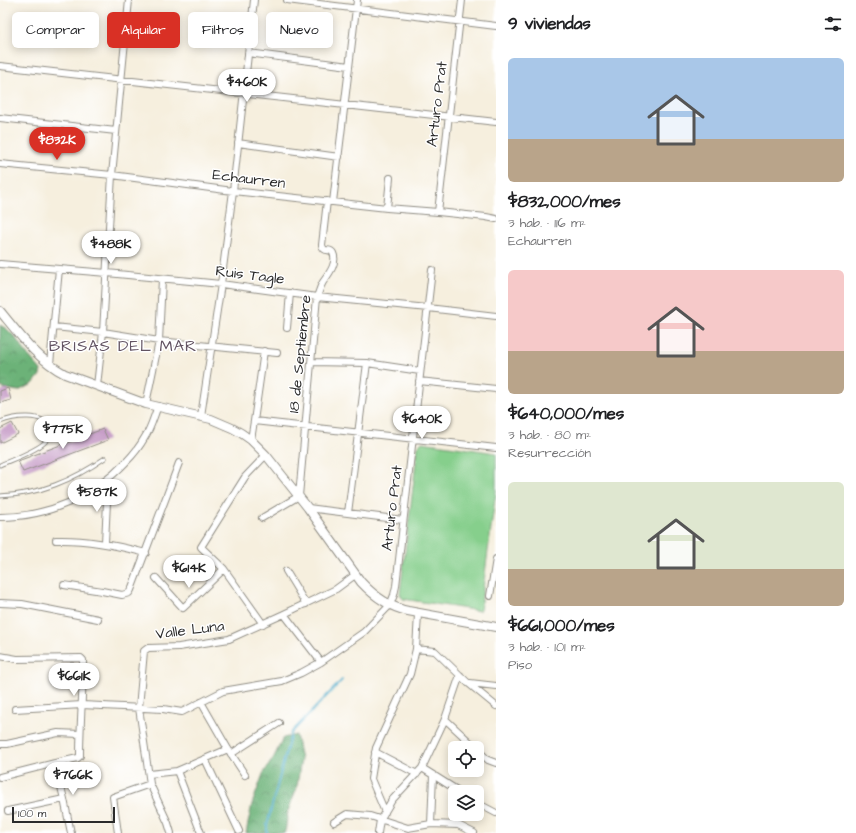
<!DOCTYPE html>
<html lang="es">
<meta charset="utf-8">
<style>
:root{--surface:#fff;--page:#f6f6f6;--text:#202124;--muted:#757577;--accent:#d93025}
body{margin:0;font-family:"Architects Daughter",sans-serif;background:var(--page);color:var(--text);height:100vh;display:flex;flex-direction:column;font-size:15px;white-space:nowrap}
*{box-sizing:border-box;margin:0}
p{font-size:13px;color:var(--muted)}
.icon{flex:none;width:22px;height:22px;fill:none;stroke:currentColor;stroke-width:2;stroke-linecap:round;stroke-linejoin:round}
.map{position:relative;flex:1;overflow:hidden}
.sheet{display:flex;flex-direction:column;background:var(--surface);width:360px}
.sheet>*{flex:none}
.top-card{position:absolute;left:12px;top:12px;width:380px;height:36px;display:flex;gap:8px}
.fabs{position:absolute;left:448px;top:741px;display:grid;gap:8px}
.fabs a{display:grid;place-items:center;width:36px;height:36px;border-radius:6px;background:var(--surface);box-shadow:0 2px 10px #0003;font-size:20px}
.scale{position:absolute;left:12px;bottom:10px;width:103px;box-sizing:border-box;padding-left:4px;border:2px solid #2b2b2b;border-top:0;font-size:11px;line-height:14px;white-space:nowrap;color:#2b2b2b;-webkit-text-stroke:3px #fff;paint-order:stroke}
.price{position:absolute;translate:-50% -34px;padding:0 9px;border-radius:14px;background:#fff;color:#222;font-size:13px;line-height:26px;filter:drop-shadow(0 1px 2px #0008)}
.price::after{content:'';position:absolute;left:50%;top:24px;width:12px;height:9px;margin-left:-6px;background:inherit;clip-path:polygon(0 0,100% 0,50% 100%)}
.price.selected{background:var(--accent);color:#fff}
ul{padding:0;list-style:none}
li{display:grid;align-content:center;gap:8px;height:212px;padding:0 12px}
li span{display:grid;place-items:center;height:124px;border-radius:6px;color:#555}
li>.icon{margin-inline-start:auto}
span .icon{width:72px;height:72px;fill:#fffc;stroke-width:1}
li b{font-size:17px}
h2{display:flex;justify-content:space-between;align-items:center;height:48px;padding:0 12px;font-size:17px}
.chip{padding:0 14px;border-radius:6px;background:var(--surface);box-shadow:0 2px 10px #0003;font-size:14px;line-height:36px}
.chip.selected{background:var(--accent);color:#fff}
main{display:flex;flex:1;min-height:0}
.map>svg:first-child{display:block}
</style>
<main>
<div class="map">
<svg width="496" height="833" viewBox="0 0 496 833">
<defs>
<pattern id="forest-crowns" width="20" height="18" patternUnits="userSpaceOnUse"><rect width="20" height="18" fill="#6cb278"/><path d="M2 6a3 3 0 1 1 6 0M12 15a3 3 0 1 1 6 0" fill="none" stroke="#599163"/></pattern>
</defs>
<rect width="100%" height="100%" fill="#fff"/>
<filter id="ink" filterUnits="userSpaceOnUse"><feTurbulence type="fractalNoise" baseFrequency=".025" numOctaves="2"/><feDisplacementMap in="SourceGraphic" scale="8" xChannelSelector="R" yChannelSelector="G"/><feConvolveMatrix kernelMatrix="1 2 1 2 8 2 1 2 1" color-interpolation-filters="sRGB"/></filter>
<filter id="wash" filterUnits="userSpaceOnUse"><feTurbulence type="fractalNoise" baseFrequency=".012" numOctaves="4" result="noise"/><feDisplacementMap in="SourceGraphic" scale="16" xChannelSelector="R" yChannelSelector="G"/><feGaussianBlur stdDeviation="0.9" result="paint"/><feColorMatrix in="noise" values="0 0 0 0 0 0 0 0 0 0 0 0 0 0 0 0 0 1.4 0 .05"/><feComposite in="paint" operator="in"/></filter>
<g filter="url(#wash)">
<rect width="100%" height="100%" fill="#f6efde"/>
<path fill="url(#forest-crowns)" stroke="#4c6e52" d="M 0,325 L 7,329 L 15,337 L 27,354 L 41,370 L 40,375 L 33,384 L 18,391 L 7,389 L 0,387 Z
M 296,735 L 301,759 L 297,787 L 288,811 L 285,833 L 246,833 L 252,804 L 263,774 L 274,757 L 283,738 Z"/>
<path fill="#86cf8c" stroke="#587d5c" d="M 422,442 L 496,453 L 496,491 L 480,611 L 403,599 L 400,594 L 418,446 Z"/>
<g fill="none" stroke-linecap="round" stroke-linejoin="round">
<path stroke="#4bacca" stroke-width="2" d="M 267,833 L 267,825 L 291,733 L 342,680"/>
</g>
<g id="blocks">
<path fill="#c79ec8" d="M 8,388 L 11,400 L 0,403 L 0,391 Z
M 12,423 L 18,434 L 0,443 L 0,429 Z
M 103,429 L 108,440 L 23,472 L 18,461 Z"/>
</g>
</g>
<g filter="url(#ink)">
<use href="#blocks" fill-opacity="0" stroke="#908d84" stroke-width="1"/>
<g fill="none" stroke-linecap="round" stroke-linejoin="round">
<defs>
<path id="service" d="M 0,422 C 12,417 46,411 49,430 C 50,434 49,438 46,441 C 39,450 11,460 0,465
M 0,496 C 40,494 72,481 105,458"/>
<path id="minor" d="M 287,0 L 496,26
M 248,53 L 349,66
M 0,66 L 496,122
M 0,118 L 116,131
M 238,143 L 339,157
M 0,164 L 112,175 L 233,191 L 387,208 L 438,212 L 486,217 L 496,219
M 333,202 L 357,0
M 387,208 L 390,178
M 438,212 L 462,0
M 0,264 L 107,273 L 221,284 L 317,297 L 428,308 L 496,316
M 54,327 L 103,332 L 159,341 L 277,353
M 287,328 L 290,293
M 311,362 L 367,363 L 420,371
M 50,364 L 59,269
M 419,381 L 496,389
M 97,386 L 103,332 L 112,175 L 129,0
M 146,404 L 159,341 L 162,279
M 201,416 L 221,284 L 233,191 L 254,0
M 254,421 L 496,448
M 251,440 L 254,421 L 264,351
M 105,482 L 107,502 L 105,543
M 308,508 L 403,520
M 348,513 L 367,363
M 0,517 C 48,517 93,497 126,462 C 133,455 140,446 145,437 C 151,428 154,416 158,406
M 262,518 L 299,496 L 317,297 C 319,292 320,287 323,282 C 328,275 338,263 333,253 C 330,247 324,254 322,245 L 327,201
M 56,540 C 87,539 116,545 146,553
M 286,571 L 306,604
M 156,578 L 183,608 L 224,569
M 64,585 L 102,591 L 122,595 L 129,593 L 131,590 L 179,463
M 490,596 L 496,559
M 0,603 L 22,604 L 98,619
M 284,614 L 321,662
M 263,624 L 224,569 L 201,547 L 245,477 L 266,455
M 416,649 L 435,651 L 468,683 L 496,706
M 0,656 L 17,659 L 81,658 L 83,660 C 83,692 80,724 80,756 L 78,758 L 55,763 L 0,777
M 470,683 L 496,686
M 201,702 L 228,749 L 245,775
M 15,709 L 82,705 L 163,709 L 182,712 L 223,691 L 282,681 L 301,673 L 321,662 L 364,632 L 390,605 L 394,595 L 396,586 L 432,270
M 445,719 L 476,748
M 0,744 L 7,744 L 58,733 L 80,734
M 477,749 L 488,760 L 496,763
M 375,752 L 417,774
M 231,754 L 279,723
M 205,759 L 239,831
M 55,763 L 64,799 L 71,833
M 422,768 L 460,792
M 177,771 L 201,833
M 149,774 L 177,771 L 228,749
M 477,803 L 496,813
M 8,811 L 64,799
M 385,812 L 371,779 L 376,748 L 410,674 L 416,649 L 418,614
M 334,822 L 347,814 L 370,816 L 408,828 L 431,824 L 458,825 L 474,833
M 431,824 L 433,775
M 118,833 L 113,797 L 150,784
M 171,833 L 168,823 L 150,784 L 145,749 L 139,708 L 144,651 L 148,648 L 179,647 L 229,639 L 284,614 L 336,589 L 355,575
M 378,833 L 380,820 L 392,800 L 422,768 L 445,719 L 460,675"/>
<path id="tertiary" d="M 0,311 C 19,334 38,360 65,374 L 146,404 L 211,419 L 232,428 L 241,433 L 251,440 L 266,455 L 308,508 L 361,582 C 374,596 389,607 408,611 L 496,627"/>
</defs>
<use href="#service" stroke="#908d84" stroke-width="5"/>
<use href="#minor" stroke="#908d84" stroke-width="8"/>
<use href="#tertiary" stroke="#908d84" stroke-width="10"/>
<use href="#service" stroke="#fff" stroke-width="3"/>
<use href="#minor" stroke="#fff" stroke-width="6"/>
<use href="#tertiary" stroke="#fff" stroke-width="8"/>
</g>
</g>
<g text-anchor="middle" dominant-baseline="central" stroke-width="3" stroke-linejoin="round" paint-order="stroke">
<g font-size="15" fill="#2b2b2b" stroke="#fff">
<text transform="translate(437 104) rotate(-83)">Arturo Prat</text>
<text transform="translate(249 179) rotate(7)">Echaurren</text>
<text transform="translate(250 275) rotate(7)">Ruis Tagle</text>
<text transform="translate(300 354) rotate(-84)">18 de Septiembre</text>
<text transform="translate(392 508) rotate(-83)">Arturo Prat</text>
<text transform="translate(190 630) rotate(-7)">Valle Luna</text>
</g>
<g font-size="16" letter-spacing="1" fill="#625362" stroke="#fff">
<text x="123" y="346">BRISAS DEL MAR</text>
</g>
</g>
</svg>
<div class="fabs">
<a><svg class="icon" aria-label="locate" viewBox="0 0 24 24"><circle cx="12" cy="12" r="6"/><path d="M12 2v4M12 18v4M2 12h4M18 12h4"/></svg></a>
<a><svg class="icon" aria-label="layers" viewBox="0 0 24 24"><path d="M12 4l9 5-9 5-9-5zM3 14l9 5 9-5"/></svg></a>
</div>
<div class="scale">100 m</div>
<b class="price" style="left:247px;top:103px">$460K</b>
<b class="price selected" style="left:57px;top:161px">$832K</b>
<b class="price" style="left:111px;top:265px">$488K</b>
<b class="price" style="left:422px;top:440px">$640K</b>
<b class="price" style="left:63px;top:450px">$775K</b>
<b class="price" style="left:97px;top:513px">$587K</b>
<b class="price" style="left:189px;top:589px">$614K</b>
<b class="price" style="left:74px;top:697px">$661K</b>
<b class="price" style="left:73px;top:796px">$766K</b>
<div class="top-card">
<a class="chip">Comprar</a>
<a class="chip selected">Alquilar</a>
<a class="chip">Filtros</a>
<a class="chip">Nuevo</a>
</div>
</div>
<section class="sheet">
<h2>9 viviendas<svg class="icon" aria-label="filters" viewBox="0 0 24 24"><path d="M4 7h16M4 17h16"/><circle cx="9" cy="7" r="2"/><circle cx="15" cy="17" r="2"/></svg></h2>
<ul>
<li><span style="background:linear-gradient(#a9c7e8 65%,#b9a48a 0)"><svg class="icon" aria-label="home" viewBox="0 0 24 24"><path d="M3 11l9-7 9 7M6 9v11h12V9"/></svg></span><div><b>$832,000/mes</b><p>3 hab. · 116 m²</p><p>Echaurren</p></div></li>
<li><span style="background:linear-gradient(#f6c9c9 65%,#b9a48a 0)"><svg class="icon" aria-label="home" viewBox="0 0 24 24"><path d="M3 11l9-7 9 7M6 9v11h12V9"/></svg></span><div><b>$640,000/mes</b><p>3 hab. · 80 m²</p><p>Resurrección</p></div></li>
<li><span style="background:linear-gradient(#dfe7d0 70%,#b9a48a 0)"><svg class="icon" aria-label="home" viewBox="0 0 24 24"><path d="M3 11l9-7 9 7M6 9v11h12V9"/></svg></span><div><b>$661,000/mes</b><p>3 hab. · 101 m²</p><p>Piso</p></div></li>
</ul>
</section>
</main>
